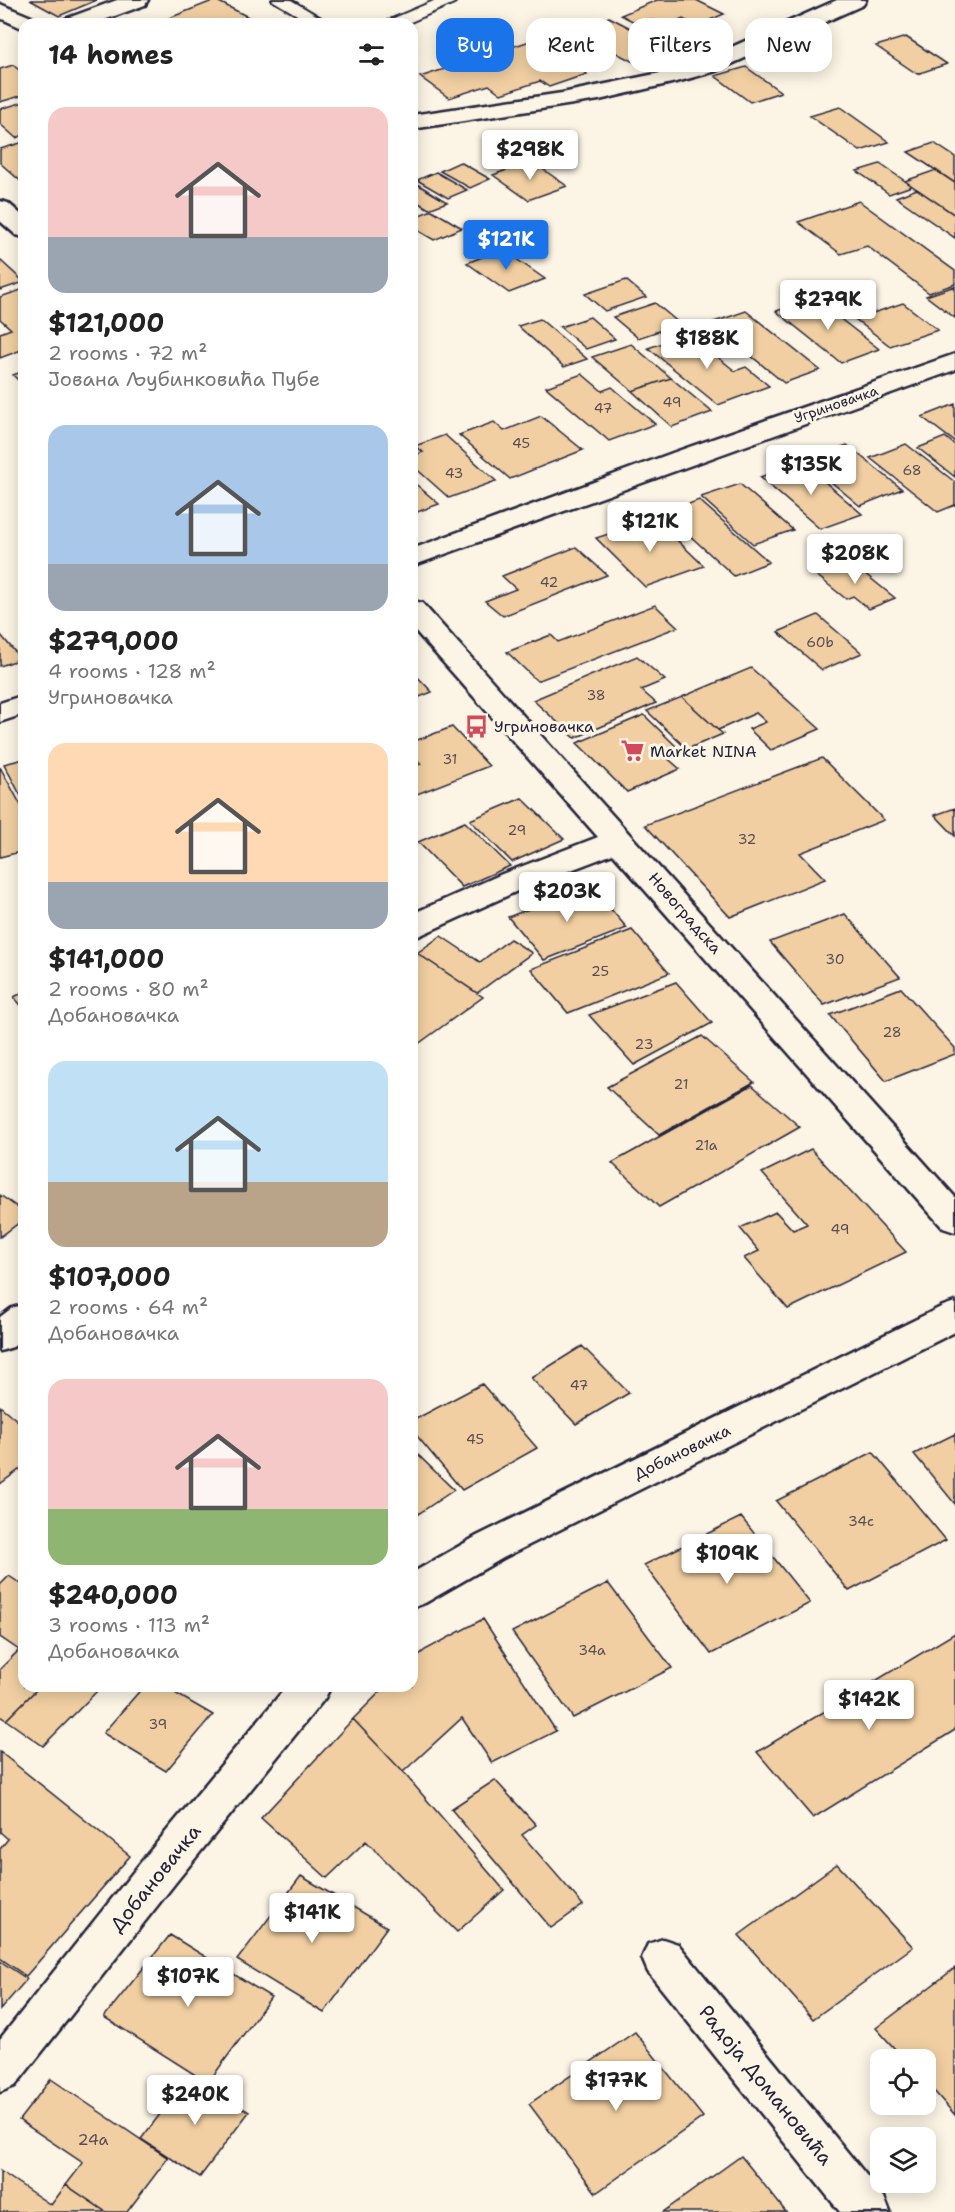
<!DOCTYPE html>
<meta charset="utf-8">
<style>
:root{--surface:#fff;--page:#f2f2f2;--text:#222;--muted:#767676;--accent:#1a73e8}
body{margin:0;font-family:"Shantell Sans",sans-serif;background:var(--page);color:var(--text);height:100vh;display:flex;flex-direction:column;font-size:22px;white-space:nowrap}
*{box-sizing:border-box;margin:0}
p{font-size:20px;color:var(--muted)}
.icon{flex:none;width:33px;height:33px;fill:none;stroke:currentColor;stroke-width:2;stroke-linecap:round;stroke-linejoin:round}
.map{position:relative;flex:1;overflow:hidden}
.sheet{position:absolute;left:18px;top:18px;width:400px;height:1674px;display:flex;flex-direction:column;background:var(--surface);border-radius:18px;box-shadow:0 3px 15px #0003}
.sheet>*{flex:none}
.banner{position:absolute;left:436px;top:18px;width:428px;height:54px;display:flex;gap:12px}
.controls{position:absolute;left:870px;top:2049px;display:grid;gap:12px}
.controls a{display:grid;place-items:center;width:66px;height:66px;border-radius:12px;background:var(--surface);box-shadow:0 3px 15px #0003;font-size:30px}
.price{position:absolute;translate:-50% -51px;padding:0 14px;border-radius:6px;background:#fff;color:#222;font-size:20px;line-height:39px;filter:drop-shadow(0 2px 3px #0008)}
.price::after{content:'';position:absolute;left:50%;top:36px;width:18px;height:14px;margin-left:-9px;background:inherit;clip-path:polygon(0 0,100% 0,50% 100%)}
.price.current{background:var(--accent);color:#fff}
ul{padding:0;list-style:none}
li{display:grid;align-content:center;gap:12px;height:318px;padding:0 30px}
li span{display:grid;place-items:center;height:186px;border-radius:18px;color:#555}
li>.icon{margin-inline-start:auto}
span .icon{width:108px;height:108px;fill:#fffc;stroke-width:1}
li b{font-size:26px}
h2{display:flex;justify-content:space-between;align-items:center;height:72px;padding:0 30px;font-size:26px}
.pill{padding:0 21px;border-radius:18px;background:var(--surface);box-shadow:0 3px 15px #0003;font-size:21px;line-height:54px}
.pill.current{background:var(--accent);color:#fff}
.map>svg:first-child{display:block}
</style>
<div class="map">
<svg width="955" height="2212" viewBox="0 0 955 2212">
<rect width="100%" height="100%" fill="#fcf5e5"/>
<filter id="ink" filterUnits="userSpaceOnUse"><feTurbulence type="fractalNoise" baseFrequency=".0167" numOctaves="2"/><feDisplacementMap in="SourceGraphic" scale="12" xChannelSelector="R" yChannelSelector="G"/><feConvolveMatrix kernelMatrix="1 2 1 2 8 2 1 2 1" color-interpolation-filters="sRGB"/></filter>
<g filter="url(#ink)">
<path fill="#f1cfa2" stroke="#22223b" stroke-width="1.5" d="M 30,0 L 97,0 L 59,16 Z
M 215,0 L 262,24 L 154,24 Z
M 657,0 L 696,0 L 724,14 L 710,20 L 720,24 L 705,30 L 683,19 L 666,27 L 652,20 L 640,25 L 621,15 Z
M 609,17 L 671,49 L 637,64 L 609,49 L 602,51 L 569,34 Z
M 685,25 L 723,43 L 703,53 L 665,35 Z
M 906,37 L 947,64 L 917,74 L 876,46 Z
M 536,39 L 587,74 L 549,87 L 540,81 L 501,94 L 489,85 L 449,98 L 420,77 Z
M 13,65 L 24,74 L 24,95 L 0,102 L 0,69 Z
M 746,67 L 781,92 L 750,102 L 715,76 Z
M 24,102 L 24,135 L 16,138 L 0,124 L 0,109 Z
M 840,107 L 889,142 L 860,151 L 810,116 Z
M 24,142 L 24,184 L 0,163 L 0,149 Z
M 934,143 L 955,157 L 955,183 L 908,152 Z
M 531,161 L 567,186 L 528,200 L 493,175 Z
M 460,162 L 490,179 L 470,188 L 440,171 Z
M 880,164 L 905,181 L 912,186 L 889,194 L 857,171 Z
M 936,170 L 955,183 L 955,215 L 905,181 Z
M 436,172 L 467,190 L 448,198 L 417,180 Z
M 412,181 L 447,202 L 429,209 L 412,199 Z
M 917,189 L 955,215 L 955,238 L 896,197 Z
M 859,201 L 955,271 L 955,284 L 929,293 L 867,246 L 841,254 L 798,222 Z
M 432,210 L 462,228 L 434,240 L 412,227 L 412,218 Z
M 502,249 L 545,279 L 509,293 L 467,263 Z
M 0,260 L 24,282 L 0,290 Z
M 626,280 L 646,297 L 605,311 L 585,294 Z
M 955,286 L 955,318 L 926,296 Z
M 24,289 L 24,349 L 0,358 L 0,333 L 11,329 L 0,319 L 0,297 Z
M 815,299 L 879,349 L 841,363 L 776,311 Z
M 655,303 L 680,324 L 638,338 L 613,317 Z
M 903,303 L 938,330 L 890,346 L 855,319 Z
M 746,311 L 820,370 L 784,383 L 711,323 Z
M 590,317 L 615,339 L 586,349 L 560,327 Z
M 540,319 L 587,359 L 564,367 L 518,326 Z
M 689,334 L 735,371 L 746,367 L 769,386 L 718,405 L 648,348 Z
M 631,344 L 671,378 L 632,391 L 592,357 Z
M 24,371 L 24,386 L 13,375 Z
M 582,374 L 602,391 L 612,387 L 655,424 L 609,441 L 546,387 Z
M 671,378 L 712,412 L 672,427 L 632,391 Z
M 955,404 L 955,442 L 922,417 Z
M 541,416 L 583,450 L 510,479 L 459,435 L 494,422 L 504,431 Z
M 445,435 L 496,481 L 449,498 L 412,465 L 412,456 L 423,452 L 415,446 Z
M 945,437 L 955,445 L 955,477 L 918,448 Z
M 906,444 L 955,482 L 955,505 L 938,512 L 870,458 Z
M 847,445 L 902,489 L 860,506 L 805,460 Z
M 802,462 L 862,514 L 820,529 L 760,477 Z
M 412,481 L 439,504 L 412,514 Z
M 740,484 L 793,530 L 753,544 L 701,497 Z
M 699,500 L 769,562 L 734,576 L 665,513 Z
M 655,519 L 704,566 L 645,587 L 596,538 Z
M 576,547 L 607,575 L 503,616 L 485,601 L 516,589 L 502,576 Z
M 853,564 L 895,598 L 869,609 L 853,596 L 846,599 L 815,574 L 835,565 L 840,570 Z
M 655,605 L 678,627 L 537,681 L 507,652 L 551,635 L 558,642 Z
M 818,615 L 862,653 L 822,670 L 778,632 Z
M 0,634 L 21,659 L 0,666 Z
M 637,656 L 665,680 L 641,690 L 656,703 L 575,738 L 533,700 Z
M 751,668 L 820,729 L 771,750 L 749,729 L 766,722 L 756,713 L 718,730 L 682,697 Z
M 412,671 L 432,692 L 412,700 Z
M 682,697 L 718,730 L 723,734 L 687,749 L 647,711 Z
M 644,715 L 679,749 L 664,755 L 680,769 L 627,792 L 577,743 Z
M 452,727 L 489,766 L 412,796 L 412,767 L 421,764 L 412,754 L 412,742 Z
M 822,758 L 884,820 L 800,853 L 825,879 L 730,917 L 645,825 Z
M 24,759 L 24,802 L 4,764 Z
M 0,767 L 24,811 L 24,851 L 0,857 Z
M 522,798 L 564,839 L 512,862 L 470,820 Z
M 955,808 L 955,836 L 935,815 Z
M 465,822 L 510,866 L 462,887 L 418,842 Z
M 590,885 L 627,928 L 544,960 L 508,917 Z
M 845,914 L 900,977 L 824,1005 L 770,942 Z
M 632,930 L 669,973 L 568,1013 L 531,969 Z
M 441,936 L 480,962 L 510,939 L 532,953 L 477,993 L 417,953 Z
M 417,953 L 483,997 L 414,1047 L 412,1046 L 412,956 Z
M 676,982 L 712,1023 L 634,1065 L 589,1015 Z
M 901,988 L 955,1048 L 955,1054 L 886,1081 L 830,1015 Z
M 24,992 L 24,1009 L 14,997 Z
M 702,1036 L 754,1082 L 659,1135 L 607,1087 Z
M 752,1085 L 800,1127 L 659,1207 L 612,1163 Z
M 811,1149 L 906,1252 L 788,1309 L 744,1258 L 759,1251 L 740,1228 L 776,1212 L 793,1230 L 807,1224 L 762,1173 Z
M 0,1195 L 24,1212 L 24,1219 L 0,1237 Z
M 582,1346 L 629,1393 L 576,1424 L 531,1378 Z
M 482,1384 L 537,1448 L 462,1490 L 412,1430 L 412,1421 Z
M 0,1406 L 24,1426 L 24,1466 L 0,1484 Z
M 955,1434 L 955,1504 L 914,1454 Z
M 412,1449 L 454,1490 L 412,1518 Z
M 873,1452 L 946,1540 L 849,1591 L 776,1501 Z
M 741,1517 L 810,1603 L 711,1654 L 644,1565 Z
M 9,1576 L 24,1586 L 24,1686 L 40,1686 L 6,1720 L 0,1716 L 0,1669 L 19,1650 L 0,1637 L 0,1585 Z
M 608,1583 L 672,1668 L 573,1718 L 512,1632 Z
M 483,1619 L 556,1731 L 492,1763 L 462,1718 L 403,1772 L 353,1719 L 386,1686 L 412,1686 L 412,1661 L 425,1650 Z
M 955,1633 L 955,1730 L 813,1818 L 757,1752 Z
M 40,1686 L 102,1686 L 43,1746 L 6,1720 Z
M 144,1686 L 163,1686 L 213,1715 L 166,1771 L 103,1733 Z
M 353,1719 L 403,1772 L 504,1890 L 457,1932 L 366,1841 L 327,1878 L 261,1818 Z
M 0,1752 L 130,1856 L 26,1976 L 0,1958 L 0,1849 L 8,1839 L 0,1832 Z
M 495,1780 L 536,1825 L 522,1835 L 583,1905 L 551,1928 L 451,1809 Z
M 837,1864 L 913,1947 L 813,2019 L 739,1935 Z
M 301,1876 L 387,1927 L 324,2013 L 237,1960 Z
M 170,1935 L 271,1997 L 208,2083 L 104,2017 Z
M 0,1961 L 27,1979 L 0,2010 Z
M 955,1968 L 955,2115 L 926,2082 L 926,2060 L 905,2060 L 876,2028 Z
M 635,2032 L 703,2117 L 596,2193 L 529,2104 Z
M 190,2075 L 249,2112 L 200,2177 L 141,2139 Z
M 51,2079 L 168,2158 L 127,2212 L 106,2212 L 66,2185 L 83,2163 L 19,2120 Z
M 741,2156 L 786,2212 L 663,2212 Z
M 0,2171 L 51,2205 L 66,2185 L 106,2212 L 0,2212 Z"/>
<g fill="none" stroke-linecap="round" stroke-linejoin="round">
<defs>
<path id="service" d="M 272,0 L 291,0 L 331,24 L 312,24 Z
M 436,0 L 457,0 L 454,3 L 406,24 L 385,24 L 387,21 Z"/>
<path id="minor" d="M 117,0 L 148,0 L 145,5 L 93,24 L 62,24 L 65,19 Z
M 837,0 L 866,0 L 863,5 L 716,71 L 680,81 L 599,100 L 412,129 L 412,115 L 562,93 L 665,72 L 700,61 Z
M 0,4 L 36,19 L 39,24 L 24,24 L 24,29 L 0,18 Z
M 0,201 L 8,203 L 24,217 L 24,237 L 16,235 L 0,221 Z
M 412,601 L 422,603 L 955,1197 L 955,1232 L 943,1228 L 613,854 L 524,888 L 412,939 L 414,913 L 502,874 L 598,837 L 412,627 Z
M 955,1302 L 955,1332 L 503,1558 L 425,1603 L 412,1608 L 412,1573 L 477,1536 L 943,1306 Z
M 24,1304 L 24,1338 L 13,1347 L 0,1351 L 0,1317 L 12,1308 Z
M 287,1686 L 331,1686 L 325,1698 L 176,1882 L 15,2086 L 0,2092 L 0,2039 L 146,1856 Z
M 663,1939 L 678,1944 L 884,2197 L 890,2212 L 840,2212 L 648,1972 L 642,1958 L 648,1944 Z"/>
<path id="secondary" d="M 955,354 L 955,370 L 412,566 L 412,549 L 675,452 Z
M 24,695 L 24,714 L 0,722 L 0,703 Z"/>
</defs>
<use href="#service" stroke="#22223b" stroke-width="4"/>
<use href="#minor" stroke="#22223b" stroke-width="5"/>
<use href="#secondary" stroke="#22223b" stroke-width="5"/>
<use href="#service" fill="#fcf5e5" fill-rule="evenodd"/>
<use href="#minor" fill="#fcf5e5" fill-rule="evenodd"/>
<use href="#secondary" fill="#fcf5e5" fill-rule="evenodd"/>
</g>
</g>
<defs>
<symbol id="bus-bare" viewBox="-9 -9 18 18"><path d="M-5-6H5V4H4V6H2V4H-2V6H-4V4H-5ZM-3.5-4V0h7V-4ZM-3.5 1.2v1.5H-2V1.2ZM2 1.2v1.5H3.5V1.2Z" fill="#d1495b" stroke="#fcf5e5" stroke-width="2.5" paint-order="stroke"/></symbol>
<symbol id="supermarket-bare" viewBox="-9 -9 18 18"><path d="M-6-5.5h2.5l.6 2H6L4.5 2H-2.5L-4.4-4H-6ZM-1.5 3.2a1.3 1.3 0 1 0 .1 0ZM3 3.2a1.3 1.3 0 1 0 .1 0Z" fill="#d1495b" stroke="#fcf5e5" stroke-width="2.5" paint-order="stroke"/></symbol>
</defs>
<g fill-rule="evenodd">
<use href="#bus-bare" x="460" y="710" width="33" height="33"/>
<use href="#supermarket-bare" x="616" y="734" width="33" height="33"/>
</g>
<g text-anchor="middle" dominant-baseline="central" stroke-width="6" stroke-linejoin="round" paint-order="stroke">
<g font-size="14" fill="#564d55">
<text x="672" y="402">49</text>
<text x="603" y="408">47</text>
<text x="521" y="443">45</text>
<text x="912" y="470">68</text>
<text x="454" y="473">43</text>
<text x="549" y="582">42</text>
<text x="820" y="642">60b</text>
<text x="596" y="695">38</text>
<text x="450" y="759">31</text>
<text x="517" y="830">29</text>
<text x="747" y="839">32</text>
<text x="835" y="959">30</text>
<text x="600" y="971">25</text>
<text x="892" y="1032">28</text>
<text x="644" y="1044">23</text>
<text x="681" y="1084">21</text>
<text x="706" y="1145">21a</text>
<text x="840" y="1229">49</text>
<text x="579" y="1385">47</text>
<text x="475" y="1439">45</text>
<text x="861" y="1521">34c</text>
<text x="592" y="1650">34a</text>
<text x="158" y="1724">39</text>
</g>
<g font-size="14" fill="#22223b" stroke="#fcf5e5">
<text transform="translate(836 404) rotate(-19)">Угриновачка</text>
</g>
<g font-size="16" fill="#22223b" stroke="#fcf5e5" text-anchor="start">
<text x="494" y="726">Угриновачка</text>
<text x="650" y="751">Market NINA</text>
</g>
<g font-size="16" fill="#22223b" stroke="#fcf5e5">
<text transform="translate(685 913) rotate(49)">Новоградска</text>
<text transform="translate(682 1452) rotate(-26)">Добановачка</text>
</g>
<g font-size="16" fill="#564d55">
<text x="93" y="2139">24a</text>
</g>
<g font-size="20" fill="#22223b" stroke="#fcf5e5">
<text transform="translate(155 1878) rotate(-51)">Добановачка</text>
<text transform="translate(766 2085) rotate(51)">Радоја Домановића</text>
</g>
</g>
</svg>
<div class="controls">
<a><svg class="icon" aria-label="locate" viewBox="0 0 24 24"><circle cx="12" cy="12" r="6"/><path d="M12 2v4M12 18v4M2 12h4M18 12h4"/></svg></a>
<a><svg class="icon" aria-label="layers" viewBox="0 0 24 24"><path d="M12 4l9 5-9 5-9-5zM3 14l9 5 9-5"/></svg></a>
</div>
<b class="price" style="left:530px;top:181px">$298K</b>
<b class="price current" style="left:506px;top:271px">$121K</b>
<b class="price" style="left:828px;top:331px">$279K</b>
<b class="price" style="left:707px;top:370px">$188K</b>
<b class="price" style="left:811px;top:496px">$135K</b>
<b class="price" style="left:650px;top:553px">$121K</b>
<b class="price" style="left:855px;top:585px">$208K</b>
<b class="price" style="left:567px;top:923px">$203K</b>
<b class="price" style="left:727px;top:1585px">$109K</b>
<b class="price" style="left:869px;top:1731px">$142K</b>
<b class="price" style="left:312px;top:1944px">$141K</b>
<b class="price" style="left:188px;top:2008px">$107K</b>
<b class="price" style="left:616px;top:2112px">$177K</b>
<b class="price" style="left:195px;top:2126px">$240K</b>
<div class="banner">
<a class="pill current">Buy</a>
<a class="pill">Rent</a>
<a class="pill">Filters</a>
<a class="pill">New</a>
</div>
<section class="sheet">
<h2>14 homes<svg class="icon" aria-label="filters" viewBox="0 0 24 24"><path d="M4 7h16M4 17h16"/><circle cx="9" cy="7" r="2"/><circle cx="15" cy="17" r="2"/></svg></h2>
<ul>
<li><span style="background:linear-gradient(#f6c9c9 70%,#9aa5b1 0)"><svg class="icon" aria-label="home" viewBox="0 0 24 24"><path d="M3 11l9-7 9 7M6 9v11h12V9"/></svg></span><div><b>$121,000</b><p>2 rooms · 72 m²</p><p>Јована Љубинковића Пубе</p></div></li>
<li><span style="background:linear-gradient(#a9c7e8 75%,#9aa5b1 0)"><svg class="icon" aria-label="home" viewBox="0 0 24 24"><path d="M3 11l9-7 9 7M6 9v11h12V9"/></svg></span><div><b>$279,000</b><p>4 rooms · 128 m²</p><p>Угриновачка</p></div></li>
<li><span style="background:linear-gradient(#ffd9b3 75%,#9aa5b1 0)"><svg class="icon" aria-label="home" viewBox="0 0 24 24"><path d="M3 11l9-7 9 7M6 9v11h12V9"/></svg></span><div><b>$141,000</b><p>2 rooms · 80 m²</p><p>Добановачка</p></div></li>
<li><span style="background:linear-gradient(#bfe0f5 65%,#b9a48a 0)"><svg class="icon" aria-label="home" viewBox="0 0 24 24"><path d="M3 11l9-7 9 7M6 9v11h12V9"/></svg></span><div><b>$107,000</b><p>2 rooms · 64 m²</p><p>Добановачка</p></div></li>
<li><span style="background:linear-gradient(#f6c9c9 70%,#8fb573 0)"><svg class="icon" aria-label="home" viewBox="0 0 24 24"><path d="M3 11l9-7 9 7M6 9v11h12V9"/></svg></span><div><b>$240,000</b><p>3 rooms · 113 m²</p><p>Добановачка</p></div></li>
</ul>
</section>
</div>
